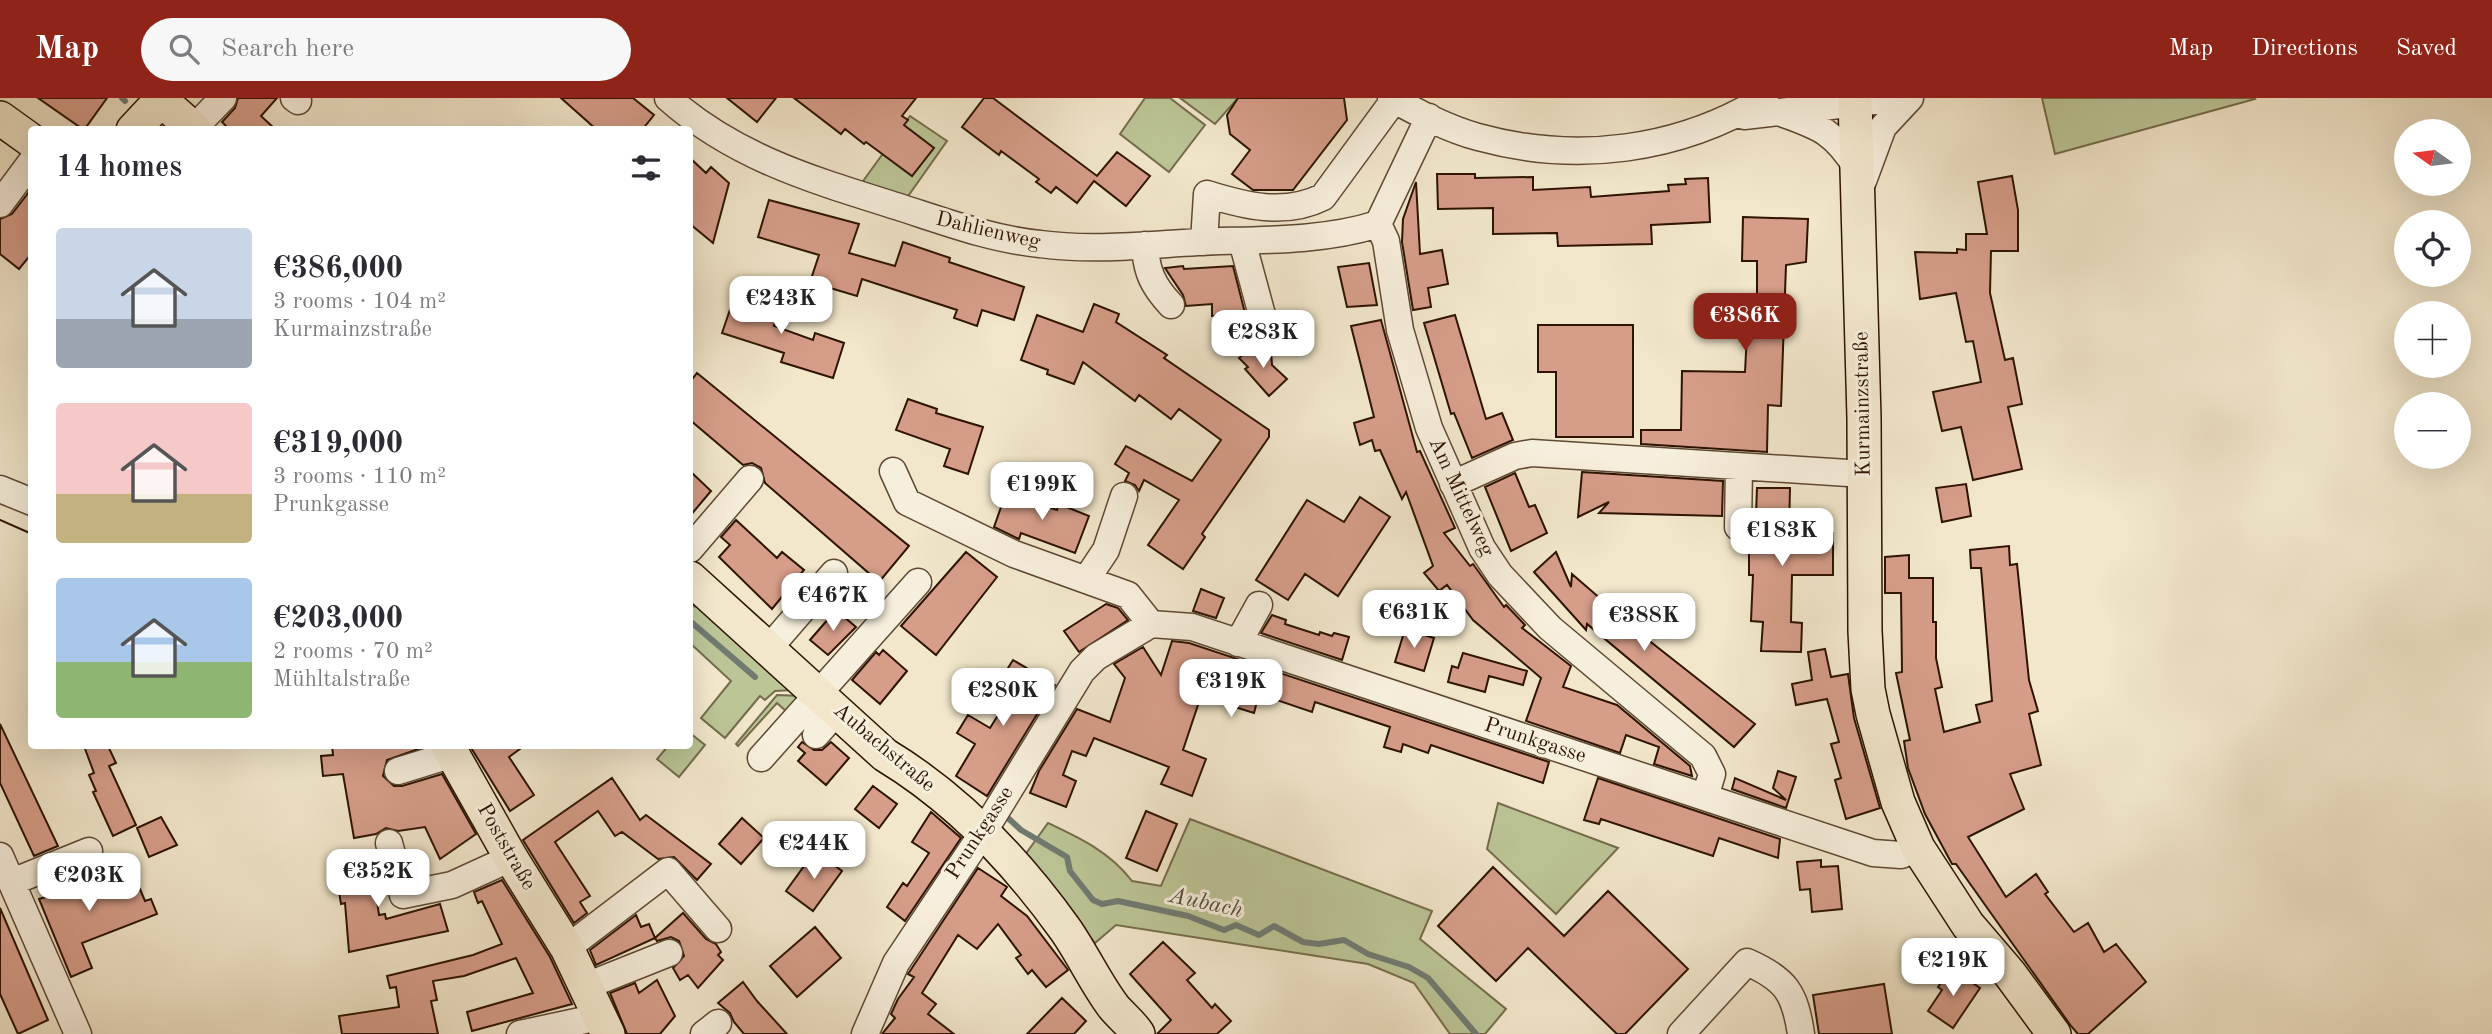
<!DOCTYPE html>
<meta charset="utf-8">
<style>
:root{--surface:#fff;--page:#f7f7f7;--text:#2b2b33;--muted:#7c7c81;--accent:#8f2418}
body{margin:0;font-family:"Old Standard TT",serif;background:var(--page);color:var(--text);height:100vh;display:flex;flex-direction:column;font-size:26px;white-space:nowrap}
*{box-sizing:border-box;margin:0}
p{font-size:23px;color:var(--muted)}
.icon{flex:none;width:38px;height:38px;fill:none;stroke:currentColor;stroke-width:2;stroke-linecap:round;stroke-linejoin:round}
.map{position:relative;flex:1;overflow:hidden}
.drawer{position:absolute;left:28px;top:28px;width:665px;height:623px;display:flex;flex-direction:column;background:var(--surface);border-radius:7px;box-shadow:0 7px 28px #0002}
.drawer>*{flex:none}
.needle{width:46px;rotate:284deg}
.controls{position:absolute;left:2394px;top:21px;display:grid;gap:14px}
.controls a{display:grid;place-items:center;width:77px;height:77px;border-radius:50%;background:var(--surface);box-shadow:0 7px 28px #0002;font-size:35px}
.price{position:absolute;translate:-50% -60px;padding:0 16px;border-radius:14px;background:#fff;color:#222;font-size:23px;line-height:46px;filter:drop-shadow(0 2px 4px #0008)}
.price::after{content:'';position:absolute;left:50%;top:42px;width:21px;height:16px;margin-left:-10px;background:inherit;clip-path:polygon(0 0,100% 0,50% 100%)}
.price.selected{background:var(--accent);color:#fff}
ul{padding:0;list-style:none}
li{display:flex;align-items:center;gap:21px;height:175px;padding:0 28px}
li span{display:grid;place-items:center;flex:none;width:196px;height:140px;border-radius:7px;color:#555}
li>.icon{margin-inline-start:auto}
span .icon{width:84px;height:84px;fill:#fffc;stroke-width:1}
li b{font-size:30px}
h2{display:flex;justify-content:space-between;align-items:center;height:84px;padding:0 28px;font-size:30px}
header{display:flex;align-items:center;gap:42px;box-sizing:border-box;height:98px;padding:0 35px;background:var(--accent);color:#fff}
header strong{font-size:33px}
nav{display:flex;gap:38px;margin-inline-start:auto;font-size:24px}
.search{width:490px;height:63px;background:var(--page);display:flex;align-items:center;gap:18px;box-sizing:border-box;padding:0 24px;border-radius:38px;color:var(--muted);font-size:26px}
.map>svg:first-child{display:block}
</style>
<header>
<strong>Map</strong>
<div class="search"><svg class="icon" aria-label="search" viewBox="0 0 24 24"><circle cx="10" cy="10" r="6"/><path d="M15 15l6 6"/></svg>Search here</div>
<nav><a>Map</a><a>Directions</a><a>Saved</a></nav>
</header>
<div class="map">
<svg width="2492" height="936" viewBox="0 0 2492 936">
<rect width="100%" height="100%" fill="#f2e7cb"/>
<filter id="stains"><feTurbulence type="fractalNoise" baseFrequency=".00286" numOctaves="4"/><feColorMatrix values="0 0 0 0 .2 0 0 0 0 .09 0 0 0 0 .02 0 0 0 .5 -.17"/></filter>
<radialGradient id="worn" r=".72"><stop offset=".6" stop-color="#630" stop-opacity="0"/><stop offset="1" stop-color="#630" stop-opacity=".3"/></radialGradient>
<path fill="#bcc596" stroke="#746c4b" stroke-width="2" d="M 1145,0 L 1170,0 L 1205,27 L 1169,74 L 1120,36 Z
M 1180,0 L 1238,0 L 1215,26 Z
M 2042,0 L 2254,0 L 2255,1 L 2055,56 Z
M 910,18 L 947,43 L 906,101 L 861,86 Z
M 690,508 L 699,509 L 795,592 L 775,593 L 765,602 L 760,598 L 725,640 L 701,620 L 731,583 L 690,545 Z
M 777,597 L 801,598 L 789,616 L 777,605 L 738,648 L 736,646 Z
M 690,635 L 705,647 L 679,679 L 657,661 L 668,648 L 690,648 Z
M 1498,705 L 1618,750 L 1556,816 L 1487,751 Z
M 1190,721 L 1432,813 L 1420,841 L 1506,911 L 1485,936 L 1450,936 L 1414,885 L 1368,866 L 1116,827 L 1095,845 L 1025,757 L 1048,725 C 1080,740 1110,754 1132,783 L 1161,788 Z"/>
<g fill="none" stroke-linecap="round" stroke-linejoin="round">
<path stroke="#707a71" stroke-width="6" d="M 122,0 L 125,3
M 690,523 L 755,579
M 1008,720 L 1021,732 L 1067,759 L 1070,773 L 1093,802 L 1102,806 L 1118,803 L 1188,818 L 1224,832 L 1236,827 L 1259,837 L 1274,828 L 1303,844 L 1319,846 L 1344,842 L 1368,856 L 1409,869 L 1428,880 L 1476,936"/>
</g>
<path fill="#d69d89" stroke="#2d1300" stroke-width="2" d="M 38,0 L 107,0 L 84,32 Z
M 238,0 L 277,0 L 261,18 L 276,32 L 230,32 L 222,24 L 235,10 Z
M 561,0 L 633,0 L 654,17 L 642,32 L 597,32 Z
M 727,0 L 776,0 L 757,24 Z
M 794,0 L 916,0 L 902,18 L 908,22 L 904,27 L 934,50 L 912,78 L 866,44 L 864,46 L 845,31 L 841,36 Z
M 984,0 L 993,0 L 1097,78 L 1117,54 L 1150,78 L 1126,108 L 1094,83 L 1077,105 L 1056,89 L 1051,95 L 1036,84 L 1039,81 L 1001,53 L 999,57 L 962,29 Z
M 1238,0 L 1344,0 L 1347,22 L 1293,92 L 1253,92 L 1232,76 L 1250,52 L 1230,36 L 1227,17 Z
M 690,60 L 706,75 L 711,69 L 729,85 L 713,145 L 690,126 Z
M 1437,76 L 1475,76 L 1475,80 L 1533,79 L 1533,92 L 1590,89 L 1591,99 L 1669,93 L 1668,87 L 1686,86 L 1685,81 L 1708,80 L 1710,124 L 1651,127 L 1652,146 L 1558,148 L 1557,135 L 1493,136 L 1493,110 L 1438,111 Z
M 2012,78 L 2018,112 L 2018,153 L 1991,153 L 1990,195 L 2005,262 L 2013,260 L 2022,306 L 2008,309 L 2022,371 L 1973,382 L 1961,329 L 1942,333 L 1933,294 L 1981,284 L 1973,243 L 1966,244 L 1956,195 L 1920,201 L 1915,154 L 1957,155 L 1957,151 L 1966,152 L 1966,136 L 1987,136 L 1978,84 Z
M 1416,84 L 1420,156 L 1442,152 L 1448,186 L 1428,190 L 1431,209 L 1413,212 L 1402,144 L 1403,121 Z
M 32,90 L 32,155 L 19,171 L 0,156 L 0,121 L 12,116 Z
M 769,102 L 859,126 L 849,155 L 895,168 L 903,144 L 950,160 L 949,164 L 1024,189 L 1014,222 L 982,212 L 977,228 L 954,220 L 957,212 L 862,181 L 857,198 L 810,184 L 819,157 L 758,139 Z
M 1743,119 L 1808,121 L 1806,164 L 1786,167 L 1781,308 L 1768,307 L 1767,354 L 1641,346 L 1641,332 L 1681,332 L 1682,273 L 1745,274 L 1749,196 L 1757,196 L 1757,163 L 1742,163 Z
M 1369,165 L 1377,207 L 1347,209 L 1338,169 Z
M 1183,168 L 1184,171 L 1233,168 L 1245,215 L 1212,218 L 1212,206 L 1186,208 L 1183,197 L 1165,170 Z
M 736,194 L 780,208 L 774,228 L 813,242 L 815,235 L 844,245 L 833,280 L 781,264 L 784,255 L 722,235 Z
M 1094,206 L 1119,216 L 1116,224 L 1167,257 L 1164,260 L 1269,332 L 1269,339 L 1202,436 L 1205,439 L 1183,471 L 1148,447 L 1179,402 L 1144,382 L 1139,393 L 1135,387 L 1125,383 L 1129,375 L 1115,366 L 1126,348 L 1192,383 L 1221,342 L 1179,311 L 1171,321 L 1139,297 L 1135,303 L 1083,264 L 1074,286 L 1047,276 L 1048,272 L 1021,262 L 1037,217 L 1083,234 Z
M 1455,217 L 1486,321 L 1502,315 L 1513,342 L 1472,360 L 1454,315 L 1451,316 L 1424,225 Z
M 1381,222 L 1417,354 L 1420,353 L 1455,430 L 1444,435 L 1470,468 L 1473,466 L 1504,509 L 1506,507 L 1525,527 L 1522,530 L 1571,568 L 1563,589 L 1617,607 L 1690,668 L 1692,678 L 1654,666 L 1659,649 L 1626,637 L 1620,655 L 1526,623 L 1541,580 L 1473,522 L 1447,487 L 1439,493 L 1424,475 L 1433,468 L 1406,394 L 1402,401 L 1380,352 L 1375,353 L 1372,342 L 1360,347 L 1354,325 L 1374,319 L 1351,228 Z
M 1538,227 L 1633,227 L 1633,339 L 1556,339 L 1556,274 L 1538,274 Z
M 1255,247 L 1263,254 L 1271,254 L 1272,267 L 1287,281 L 1269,298 L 1245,271 L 1248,269 L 1239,260 Z
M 697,275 L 909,448 L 879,484 L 765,385 L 761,370 L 752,365 L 743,367 L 690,322 L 690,284 Z
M 908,301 L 937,311 L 936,315 L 983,329 L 968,376 L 944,368 L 950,351 L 896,332 Z
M 690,373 L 711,393 L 690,418 Z
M 1582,374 L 1723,383 L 1722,418 L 1599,415 L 1609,404 L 1578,419 Z
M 1515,375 L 1529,409 L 1535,407 L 1547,435 L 1511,453 L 1485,389 Z
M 1966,386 L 1971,418 L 1942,424 L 1936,390 Z
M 1757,390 L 1790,390 L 1789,434 L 1833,435 L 1833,477 L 1792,477 L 1791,524 L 1802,525 L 1801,554 L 1761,553 L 1763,524 L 1751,523 L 1753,477 L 1749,477 L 1749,443 L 1755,443 Z
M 1006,395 L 1057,412 L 1059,406 L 1089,418 L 1075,455 L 1021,435 L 1019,441 L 994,429 Z
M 1360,399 L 1390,419 L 1338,498 L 1305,476 L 1288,502 L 1256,482 L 1307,402 L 1344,424 Z
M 736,422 L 777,460 L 782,454 L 804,472 L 772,511 L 719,459 L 730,447 L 721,439 Z
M 2009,448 L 2010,467 L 2017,466 L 2029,582 L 2038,613 L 2029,616 L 2041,667 L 2010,676 L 2024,711 L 1968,739 L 2006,799 L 2036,776 L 2048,794 L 2045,796 L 2074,834 L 2088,825 L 2104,854 L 2116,846 L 2146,884 L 2088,936 L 2078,936 L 2071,928 L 1956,766 L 1952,766 L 1925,716 L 1908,670 L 1904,643 L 1910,642 L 1896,575 L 1902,574 L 1901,495 L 1885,495 L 1885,459 L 1909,457 L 1909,480 L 1933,480 L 1933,524 L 1936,524 L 1936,560 L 1942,589 L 1935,591 L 1944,634 L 1980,624 L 1976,607 L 1992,603 L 1981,470 L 1971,470 L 1970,452 Z
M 966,454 L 997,479 L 936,557 L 901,528 Z
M 1556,454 L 1571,489 L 1572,476 L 1647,541 L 1755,626 L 1734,649 L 1587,526 L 1586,532 L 1534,474 Z
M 1201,491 L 1224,500 L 1216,520 L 1193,513 Z
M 1106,506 L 1118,510 L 1128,522 L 1079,554 L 1064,533 Z
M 836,512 L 856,529 L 828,557 L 810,542 Z
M 1272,517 L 1286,522 L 1285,526 L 1319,537 L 1320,534 L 1332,538 L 1334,535 L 1349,539 L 1342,562 L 1261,535 Z
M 1405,531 L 1434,540 L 1424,573 L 1395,564 Z
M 1172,543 L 1189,545 L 1549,664 L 1543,685 L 1431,647 L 1428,655 L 1403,646 L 1401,654 L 1384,649 L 1390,629 L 1315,604 L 1312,614 L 1259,596 L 1254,615 L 1235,609 L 1237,603 L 1203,592 L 1183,652 L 1206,661 L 1192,698 L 1161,686 L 1169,669 L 1094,640 L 1086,658 L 1072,653 L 1063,677 L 1076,683 L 1066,709 L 1030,695 L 1039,673 L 1077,611 L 1110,624 L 1125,580 L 1114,566 L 1143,549 L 1161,577 Z
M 1825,551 L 1831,579 L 1848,576 L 1854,620 L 1880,710 L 1846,721 L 1835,682 L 1841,680 L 1831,646 L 1839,644 L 1827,601 L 1796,607 L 1792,586 L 1812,582 L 1808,554 Z
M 883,552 L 907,573 L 880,606 L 852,582 L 876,554 L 879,557 Z
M 1463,555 L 1527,573 L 1523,587 L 1489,578 L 1485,594 L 1448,584 L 1452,568 L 1458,570 Z
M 1013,562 L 1055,587 L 987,698 L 956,678 L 975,646 L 957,635 L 968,617 L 990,630 L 1012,595 L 998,586 Z
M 0,626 L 58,748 L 34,758 L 0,685 Z
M 802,644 L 814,652 L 822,652 L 831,644 L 849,660 L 826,687 L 798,663 L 805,655 L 798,649 Z
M 84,648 L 108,648 L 116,665 L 109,668 L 136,727 L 113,738 L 93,694 L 96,693 L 89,677 L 94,675 Z
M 332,648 L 427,648 L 387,662 L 383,678 L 394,688 L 402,688 L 442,676 L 476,736 L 440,761 L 425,729 L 398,733 L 386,730 L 376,736 L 354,740 L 343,676 L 323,678 L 321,658 L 333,657 Z
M 470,648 L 524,648 L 509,659 L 534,697 L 510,713 Z
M 1778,673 L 1796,679 L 1786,710 L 1732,691 L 1735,680 L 1786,702 L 1773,690 Z
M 612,680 L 640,722 L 646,717 L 711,766 L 697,782 L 674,759 L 658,761 L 622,734 L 615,738 L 598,713 L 555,744 L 590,798 L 580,804 L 587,815 L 574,825 L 523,742 Z
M 1598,680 L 1780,741 L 1778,760 L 1719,740 L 1713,758 L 1601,721 L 1599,726 L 1584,722 Z
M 873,688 L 897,706 L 879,730 L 855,711 Z
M 1146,713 L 1177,726 L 1157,773 L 1126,760 Z
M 931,714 L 961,740 L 905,823 L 887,809 L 903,785 L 907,788 L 929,755 L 912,744 Z
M 161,719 L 177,747 L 149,759 L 137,730 Z
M 742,720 L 764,740 L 741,766 L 719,746 Z
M 815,753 L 842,773 L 813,813 L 786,793 Z
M 370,755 L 379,817 L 385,816 L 386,821 L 440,806 L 448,833 L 349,854 L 345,805 L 341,806 L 334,761 Z
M 1821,762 L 1821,769 L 1838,768 L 1842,811 L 1812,814 L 1810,791 L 1800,792 L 1797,764 Z
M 99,765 L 113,799 L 140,791 L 145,803 L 151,801 L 157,816 L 82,845 L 92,870 L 71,879 L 39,801 L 46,799 L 42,789 Z
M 1493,769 L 1564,838 L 1608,793 L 1688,871 L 1625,936 L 1617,936 L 1528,850 L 1496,883 L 1438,828 Z
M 978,770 L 1007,789 L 1001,798 L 1027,818 L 1068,872 L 1046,889 L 1032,872 L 1028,876 L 1016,860 L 1021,857 L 998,826 L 977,851 L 958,837 L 922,895 L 936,906 L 928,916 L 954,936 L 882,936 L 895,920 L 891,916 L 898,901 L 914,879 L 908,876 L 910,873 Z
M 502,782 L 550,859 L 572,906 L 472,933 L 467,914 L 533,895 L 516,860 L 464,878 L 433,883 L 437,902 L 431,903 L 438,936 L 342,936 L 339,918 L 399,909 L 396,889 L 390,890 L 387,878 L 473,857 L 502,846 L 482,803 L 478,805 L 474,794 Z
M 0,810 L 48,922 L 18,936 L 0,896 Z
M 683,815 L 706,841 L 716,846 L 721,854 L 718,857 L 723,862 L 698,890 L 688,877 L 680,882 L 673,870 L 684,858 L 679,843 L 671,839 L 657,843 L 655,840 Z
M 636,817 L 641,829 L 649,826 L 655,840 L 596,867 L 590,852 Z
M 815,829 L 841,860 L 797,899 L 770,868 Z
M 1163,844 L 1195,875 L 1187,882 L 1212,910 L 1215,906 L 1231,923 L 1217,936 L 1157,936 L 1171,922 L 1130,876 Z
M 1951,870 L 1980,890 L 1953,930 L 1928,913 L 1942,892 L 1938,889 Z
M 657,882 L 675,918 L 660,936 L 627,936 L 610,895 L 635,885 L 639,895 Z
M 743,884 L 757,903 L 787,936 L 744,936 L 734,924 L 730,915 L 718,905 Z
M 1884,886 L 1892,936 L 1819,936 L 1813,897 Z
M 1062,900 L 1086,923 L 1074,936 L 1027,936 Z"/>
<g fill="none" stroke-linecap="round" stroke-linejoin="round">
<defs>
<path id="minor" d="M 294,0 L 298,3
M 668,0 C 734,59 813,82 896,108 C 943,123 990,141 1040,146 C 1099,154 1160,145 1220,143 C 1272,142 1328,142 1378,126
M 1391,0 C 1418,15 1448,31 1478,39 C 1576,66 1679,53 1765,0
M 1784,16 C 1821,29 1835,35 1857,70
M 1744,18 L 1900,0
M 1429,19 L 1378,126 L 1386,143 L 1400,232 L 1429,330 L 1482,450 L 1500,477 L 1550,530 L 1703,658 L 1712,676 L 1705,699
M 194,30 L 223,0
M 1863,83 L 1883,29 L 1910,0
M 0,106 L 32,63
M 1242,143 L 1268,239
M 1204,144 L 1207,96 C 1245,108 1285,118 1323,99 L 1394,2
M 1145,147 C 1146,173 1153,188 1171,207
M 893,373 L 907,404 L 1014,456 L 1128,497 L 1151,526
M 1453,386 L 1515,358 L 1532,355 L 1864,376
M 0,391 L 32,404
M 1738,429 L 1739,369
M 690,451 L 750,381
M 1086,482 L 1106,452 L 1124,398
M 1238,545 L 1259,507
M 769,550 L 834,475
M 816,637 L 837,613
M 761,660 L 918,484
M 398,673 L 453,656
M 389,745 L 403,797 L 452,787 L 511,760
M 0,758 L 78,936
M 12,784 L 89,753
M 567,850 L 668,773 L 718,831
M 586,888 L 669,855
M 520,936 L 599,919
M 704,936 L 718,925
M 865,936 L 896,865 L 984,733 L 1082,573 L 1096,559 L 1151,526 L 1192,529 L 1873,755 L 1901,757 L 1918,750
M 1681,936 L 1747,864 C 1786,881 1795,895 1801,936"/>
<path id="major" d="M 1855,0 L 1864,320 L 1865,533 L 1868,591 L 1873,616 L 1898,704 L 1918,750 L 1968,827 L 2010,876 L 2054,936
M 0,20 L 32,43
M 133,32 L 161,2 L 195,32
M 690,480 L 885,657 C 956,700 1017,764 1065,831 C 1082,855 1095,884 1113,908 C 1121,918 1131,925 1138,936
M 448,648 L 511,760 L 567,850 L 608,936"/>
</defs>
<use href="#minor" stroke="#5e4833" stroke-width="29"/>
<use href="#major" stroke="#2d1300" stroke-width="36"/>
<use href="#minor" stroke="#f7efdd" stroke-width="26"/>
<use href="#major" stroke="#f2e7cb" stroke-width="33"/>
<path stroke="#2d1300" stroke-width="2" d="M 0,422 L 32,436"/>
</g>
<g text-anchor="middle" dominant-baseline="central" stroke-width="6" stroke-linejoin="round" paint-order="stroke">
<g font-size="21" fill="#2d1300" stroke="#f7efdd">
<text transform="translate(988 133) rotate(13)">Dahlienweg</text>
<text transform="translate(1863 306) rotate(-91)">Kurmainzstraße</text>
<text transform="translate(1461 399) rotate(65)">Am Mittelweg</text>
<text transform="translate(1535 643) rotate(18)">Prunkgasse</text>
<text transform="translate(884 650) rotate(40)">Aubachstraße</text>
<text transform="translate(980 735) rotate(-57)">Prunkgasse</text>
<text transform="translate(506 749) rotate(60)">Poststraße</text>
</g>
<g font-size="23" font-style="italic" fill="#544f42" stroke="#f7efdd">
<text transform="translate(1206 805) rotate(12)">Aubach</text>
</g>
</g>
<rect width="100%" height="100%" filter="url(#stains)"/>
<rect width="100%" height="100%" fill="url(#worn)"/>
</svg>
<div class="controls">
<a><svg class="needle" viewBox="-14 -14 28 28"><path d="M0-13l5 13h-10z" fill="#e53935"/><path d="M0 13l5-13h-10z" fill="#7c7c81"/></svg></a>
<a><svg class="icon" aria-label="locate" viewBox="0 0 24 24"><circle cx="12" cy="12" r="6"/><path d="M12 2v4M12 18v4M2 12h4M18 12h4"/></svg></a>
<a>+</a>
<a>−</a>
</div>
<b class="price" style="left:781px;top:238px">€243K</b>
<b class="price selected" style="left:1745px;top:255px">€386K</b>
<b class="price" style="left:1263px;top:272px">€283K</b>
<b class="price" style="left:1042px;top:424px">€199K</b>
<b class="price" style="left:1782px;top:470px">€183K</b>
<b class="price" style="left:833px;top:535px">€467K</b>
<b class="price" style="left:1414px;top:552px">€631K</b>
<b class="price" style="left:1644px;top:555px">€388K</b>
<b class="price" style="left:1231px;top:621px">€319K</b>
<b class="price" style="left:1003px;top:630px">€280K</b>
<b class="price" style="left:814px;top:783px">€244K</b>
<b class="price" style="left:378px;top:811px">€352K</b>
<b class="price" style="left:89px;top:815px">€203K</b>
<b class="price" style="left:1953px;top:900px">€219K</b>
<section class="drawer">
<h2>14 homes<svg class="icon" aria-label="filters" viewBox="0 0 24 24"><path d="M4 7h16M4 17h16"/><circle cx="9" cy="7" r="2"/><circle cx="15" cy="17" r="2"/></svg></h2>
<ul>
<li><span style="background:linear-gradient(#c9d6e8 65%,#9aa5b1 0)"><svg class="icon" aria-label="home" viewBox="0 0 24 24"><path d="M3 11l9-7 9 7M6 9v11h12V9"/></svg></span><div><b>€386,000</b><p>3 rooms · 104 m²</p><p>Kurmainzstraße</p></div></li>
<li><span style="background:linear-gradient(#f6c9c9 65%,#c2b280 0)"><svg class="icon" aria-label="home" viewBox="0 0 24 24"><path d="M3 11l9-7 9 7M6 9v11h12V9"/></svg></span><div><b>€319,000</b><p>3 rooms · 110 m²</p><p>Prunkgasse</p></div></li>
<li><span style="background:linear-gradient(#a9c7e8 60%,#8fb573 0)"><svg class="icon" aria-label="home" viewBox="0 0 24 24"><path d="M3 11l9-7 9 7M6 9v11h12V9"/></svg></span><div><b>€203,000</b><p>2 rooms · 70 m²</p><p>Mühltalstraße</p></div></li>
</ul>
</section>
</div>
